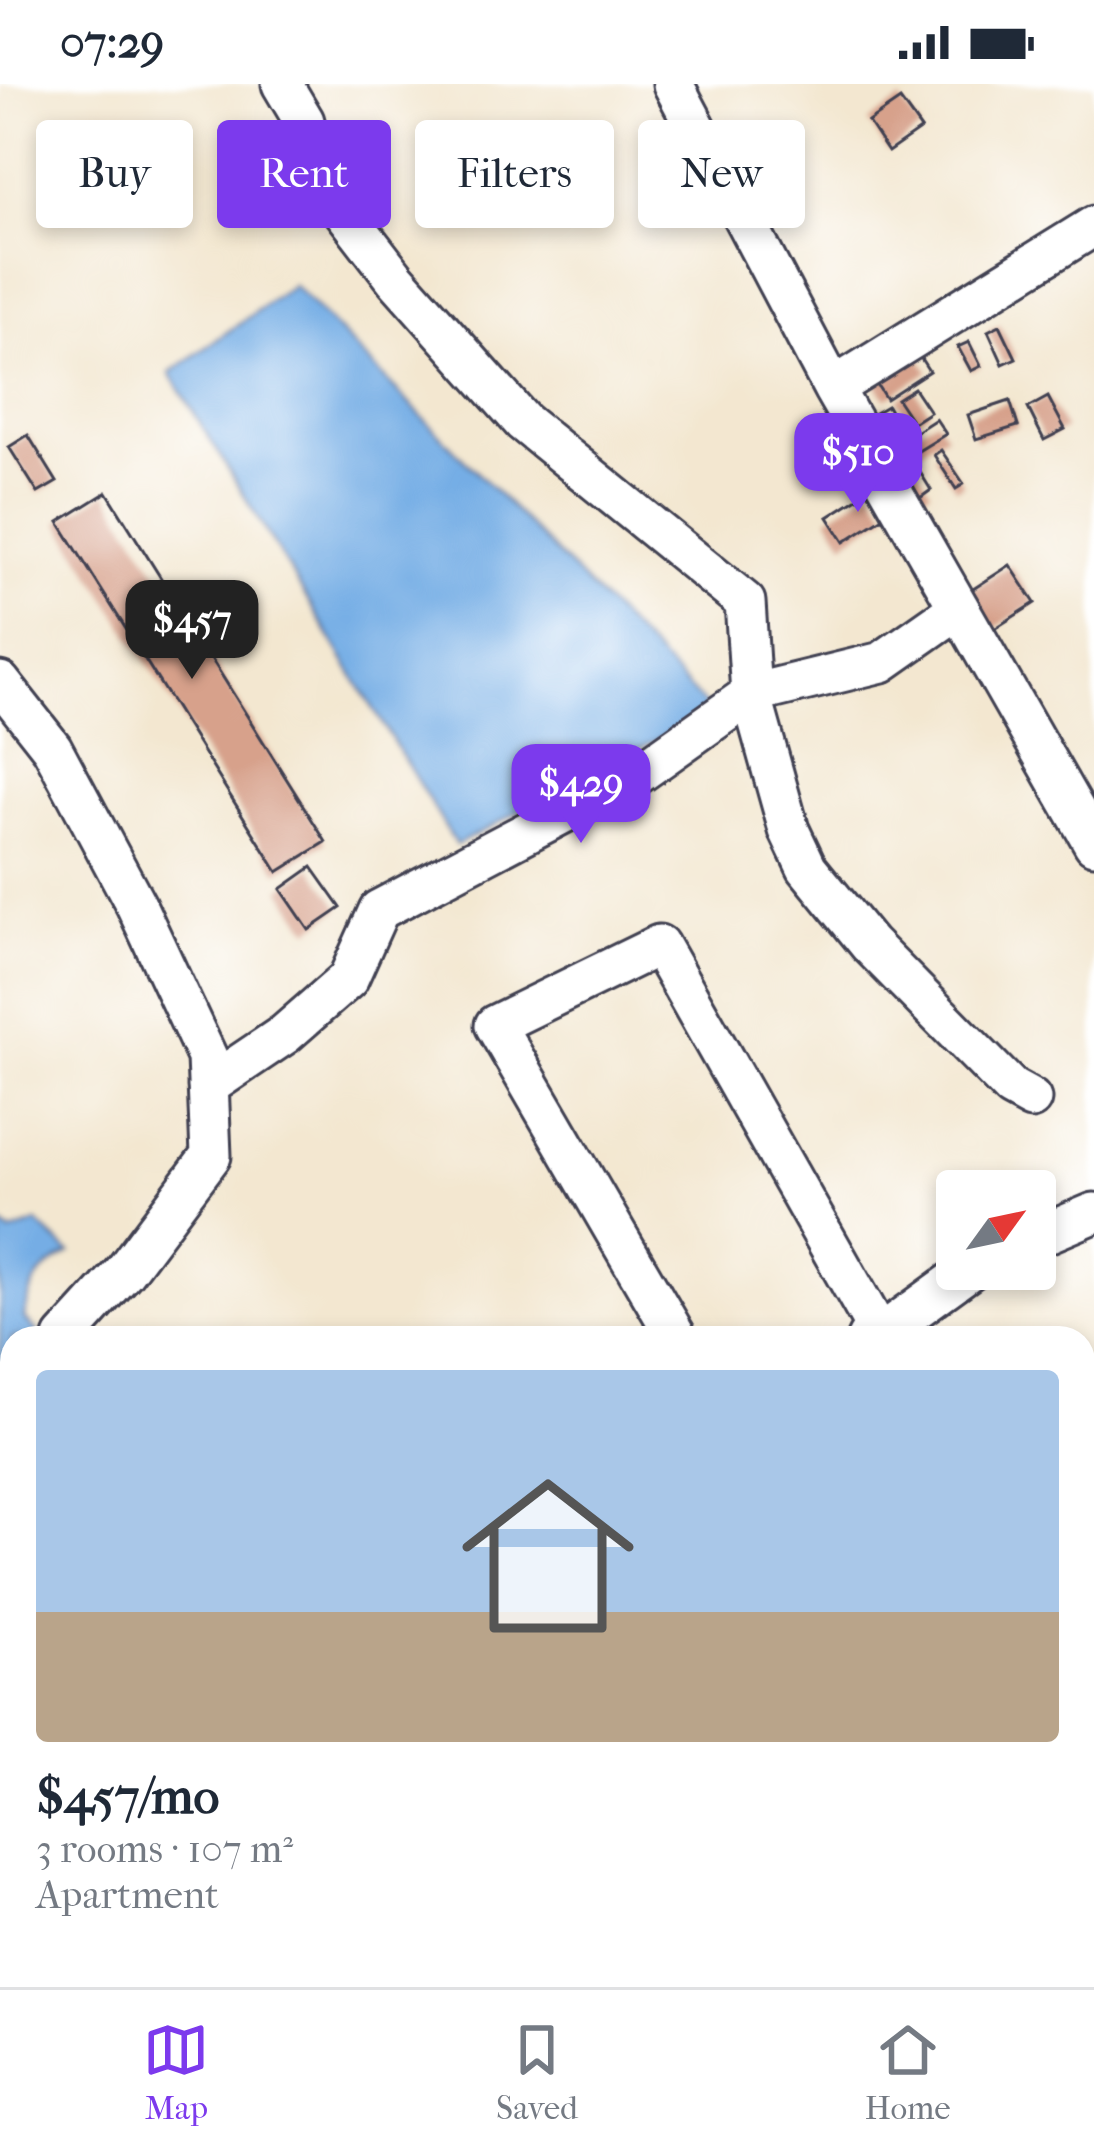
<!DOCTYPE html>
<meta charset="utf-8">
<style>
:root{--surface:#fff;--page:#f6f6f7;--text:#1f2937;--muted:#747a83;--line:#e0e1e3;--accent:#7c3aed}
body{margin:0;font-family:"IM FELL French Canon",serif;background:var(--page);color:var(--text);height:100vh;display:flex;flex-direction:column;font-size:45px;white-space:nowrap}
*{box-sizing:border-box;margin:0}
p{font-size:39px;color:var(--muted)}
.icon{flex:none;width:66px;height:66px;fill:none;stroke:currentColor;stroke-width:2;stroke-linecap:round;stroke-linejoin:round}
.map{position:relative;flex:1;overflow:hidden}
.panel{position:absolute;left:0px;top:1242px;width:1095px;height:663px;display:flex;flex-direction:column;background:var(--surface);border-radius:36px 36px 0 0;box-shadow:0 6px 18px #0003}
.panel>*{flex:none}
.hud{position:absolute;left:36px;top:36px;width:1023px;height:108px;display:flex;gap:24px}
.needle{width:78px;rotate:57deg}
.tools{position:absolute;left:936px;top:1086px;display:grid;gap:24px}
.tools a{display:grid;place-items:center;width:120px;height:120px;border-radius:12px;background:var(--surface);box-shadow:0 6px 18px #0003;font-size:60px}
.price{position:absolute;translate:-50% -102px;padding:0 27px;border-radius:24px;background:var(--accent);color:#fff;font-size:39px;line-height:78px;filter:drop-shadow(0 3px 6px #0008)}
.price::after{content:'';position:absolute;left:50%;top:72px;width:36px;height:27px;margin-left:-18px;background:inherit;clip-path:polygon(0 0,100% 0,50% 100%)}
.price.selected{background:#222;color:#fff}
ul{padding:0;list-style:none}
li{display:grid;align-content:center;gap:24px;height:636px;padding:0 36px}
li span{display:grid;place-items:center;height:372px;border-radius:12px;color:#555}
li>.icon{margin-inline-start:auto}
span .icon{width:216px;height:216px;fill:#fffc;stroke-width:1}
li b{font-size:51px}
.tag{padding:0 42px;border-radius:12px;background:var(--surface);box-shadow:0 6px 18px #0003;font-size:42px;line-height:108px}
.tag.selected{background:var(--accent);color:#fff}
.status{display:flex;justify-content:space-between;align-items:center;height:84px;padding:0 60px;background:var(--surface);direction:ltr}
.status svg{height:33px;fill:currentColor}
.tab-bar{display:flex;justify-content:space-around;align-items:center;height:168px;border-top:3px solid var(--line);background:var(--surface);font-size:33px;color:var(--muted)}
.tab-bar a{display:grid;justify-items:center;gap:6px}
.tab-bar .selected{color:var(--accent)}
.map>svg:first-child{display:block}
</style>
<div class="status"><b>07:29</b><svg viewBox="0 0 49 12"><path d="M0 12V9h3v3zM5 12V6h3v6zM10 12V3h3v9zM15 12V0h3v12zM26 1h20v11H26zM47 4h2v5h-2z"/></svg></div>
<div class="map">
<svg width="1094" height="1903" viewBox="0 0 1094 1903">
<rect width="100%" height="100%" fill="#fff"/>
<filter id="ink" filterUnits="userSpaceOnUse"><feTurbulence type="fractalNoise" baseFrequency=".00833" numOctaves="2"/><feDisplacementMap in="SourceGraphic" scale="24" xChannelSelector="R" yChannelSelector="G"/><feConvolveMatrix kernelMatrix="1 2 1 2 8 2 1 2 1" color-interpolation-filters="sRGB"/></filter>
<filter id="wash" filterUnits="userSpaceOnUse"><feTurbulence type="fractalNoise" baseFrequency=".004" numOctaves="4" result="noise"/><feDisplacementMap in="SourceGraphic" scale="48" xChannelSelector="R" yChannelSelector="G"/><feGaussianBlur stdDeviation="2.7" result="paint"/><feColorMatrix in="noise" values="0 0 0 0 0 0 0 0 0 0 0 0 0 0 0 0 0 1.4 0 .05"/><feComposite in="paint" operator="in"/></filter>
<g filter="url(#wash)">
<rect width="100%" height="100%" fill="#f3e7d0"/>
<path fill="#75ade5" stroke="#4c6890" stroke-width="3" d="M 293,201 L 711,627 L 456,761 L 170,289 Z
M 37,1139 L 70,1169 C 37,1188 32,1197 24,1234 L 38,1248 L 32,1254 L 12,1254 L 12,1276 L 0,1288 L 0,1140 L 11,1149 Z"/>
<g id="blocks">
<path fill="#d7a18b" d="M 900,16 L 921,45 L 888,68 L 868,38 Z
M 1000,241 L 1016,274 L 1003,280 L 988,247 Z
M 969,258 L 981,282 L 971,287 L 958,263 Z
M 916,267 L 929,287 L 886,315 L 873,295 Z
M 914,304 L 930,328 L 913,339 L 897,315 Z
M 1048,313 L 1065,345 L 1044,356 L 1028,324 Z
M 1010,317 L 1018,342 L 976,355 L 968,331 Z
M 887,322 L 896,338 L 873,352 L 863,336 Z
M 936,335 L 946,350 L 892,383 L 883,369 Z
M 28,351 L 57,398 L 38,409 L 9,363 Z
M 941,366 L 964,400 L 956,405 L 934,371 Z
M 915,380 L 931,406 L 920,414 L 903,388 Z
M 872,405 L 888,430 L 844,458 L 828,433 Z
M 107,408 L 326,758 L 278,788 L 59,438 Z
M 1010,481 L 1035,519 L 991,547 L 967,509 Z
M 312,783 L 341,824 L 309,846 L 281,805 Z
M 56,1893 L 172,1893 L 193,1903 L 51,1903 Z"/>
</g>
</g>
<g filter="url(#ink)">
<use href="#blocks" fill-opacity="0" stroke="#414051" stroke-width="3"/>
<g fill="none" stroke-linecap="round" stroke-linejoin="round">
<defs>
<path id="minor" d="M 282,0 L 304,37 L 312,86 L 396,195 L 523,338 L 745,518 L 751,610 L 789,746 L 807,784 L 869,860 L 1011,1004 L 1031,1015
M 673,0 L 833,304 L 1094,760
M 833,304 L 1094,142
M 0,598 L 52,664 L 136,821 L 207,973 L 211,1072 L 124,1188 L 64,1254
M 208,1002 L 285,950 L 348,895 L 379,826 L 638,690 L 751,610 L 882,578 L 959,524
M 1035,1154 L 1094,1129
M 677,1254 L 495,941 L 659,861 L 880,1251
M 867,1254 L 880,1251 L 971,1185
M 0,1357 L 12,1335
M 0,1655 L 0,1664"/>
</defs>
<use href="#minor" stroke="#414051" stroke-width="45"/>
<use href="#minor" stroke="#fff" stroke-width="39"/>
</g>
</g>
</svg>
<div class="tools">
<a><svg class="needle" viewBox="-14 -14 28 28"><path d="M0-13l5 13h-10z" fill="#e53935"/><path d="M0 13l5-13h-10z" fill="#747a83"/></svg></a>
</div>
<b class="price" style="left:858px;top:431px">$510</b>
<b class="price selected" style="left:192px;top:598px">$457</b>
<b class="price" style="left:581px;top:762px">$429</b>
<div class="hud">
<a class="tag">Buy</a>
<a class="tag selected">Rent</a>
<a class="tag">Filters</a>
<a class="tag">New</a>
</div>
<section class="panel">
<ul>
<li><span style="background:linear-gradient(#a9c7e8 65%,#b9a48a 0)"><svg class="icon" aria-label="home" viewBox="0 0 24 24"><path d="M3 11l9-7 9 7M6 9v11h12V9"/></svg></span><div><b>$457/mo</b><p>3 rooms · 107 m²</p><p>Apartment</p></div></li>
</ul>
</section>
</div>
<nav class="tab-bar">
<a class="selected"><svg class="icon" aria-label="map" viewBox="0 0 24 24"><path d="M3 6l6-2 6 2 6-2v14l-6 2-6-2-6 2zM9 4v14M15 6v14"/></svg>Map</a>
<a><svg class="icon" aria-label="saved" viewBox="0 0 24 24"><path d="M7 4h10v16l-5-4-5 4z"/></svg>Saved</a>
<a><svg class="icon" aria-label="home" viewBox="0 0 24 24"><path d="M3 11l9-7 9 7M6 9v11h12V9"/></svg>Home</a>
</nav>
